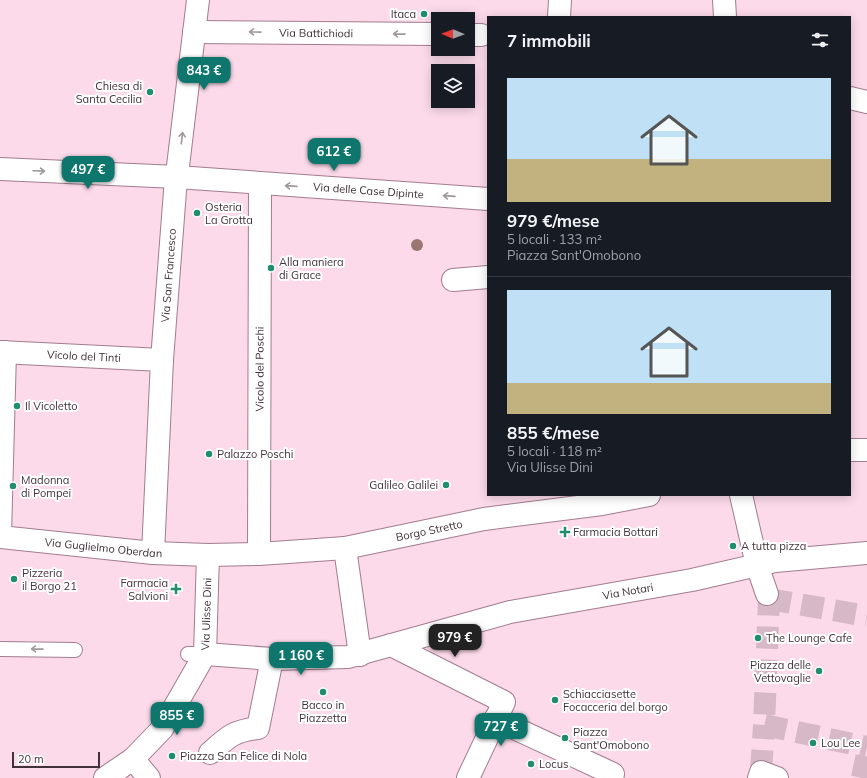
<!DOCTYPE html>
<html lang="it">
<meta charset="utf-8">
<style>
:root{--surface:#171b24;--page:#242831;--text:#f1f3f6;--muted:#9ea1a6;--line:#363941;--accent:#0f766e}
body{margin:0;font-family:Mulish,sans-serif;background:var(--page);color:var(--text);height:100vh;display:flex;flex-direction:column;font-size:15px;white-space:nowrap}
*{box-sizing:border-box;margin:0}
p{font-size:13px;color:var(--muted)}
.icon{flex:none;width:22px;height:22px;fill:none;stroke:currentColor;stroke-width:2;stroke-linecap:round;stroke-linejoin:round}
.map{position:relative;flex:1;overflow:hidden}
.panel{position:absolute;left:487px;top:16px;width:364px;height:480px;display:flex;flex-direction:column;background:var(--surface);border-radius:0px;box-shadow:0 2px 10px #0003}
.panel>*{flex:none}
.needle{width:26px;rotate:271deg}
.buttons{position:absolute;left:431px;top:12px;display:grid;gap:8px}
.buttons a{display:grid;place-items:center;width:44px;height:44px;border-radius:0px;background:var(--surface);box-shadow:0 2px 10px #0003;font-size:20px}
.scale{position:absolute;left:12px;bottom:10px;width:88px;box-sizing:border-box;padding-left:4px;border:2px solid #413139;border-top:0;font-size:11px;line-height:14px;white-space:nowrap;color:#413139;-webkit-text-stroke:3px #fff;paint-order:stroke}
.price{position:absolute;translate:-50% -34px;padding:0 9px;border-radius:8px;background:var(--accent);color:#fff;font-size:13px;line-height:26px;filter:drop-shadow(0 1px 2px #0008)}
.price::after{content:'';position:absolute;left:50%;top:24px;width:12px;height:9px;margin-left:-6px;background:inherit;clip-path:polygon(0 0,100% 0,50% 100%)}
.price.current{background:#222;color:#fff}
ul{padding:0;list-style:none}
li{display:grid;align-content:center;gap:8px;height:212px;padding:0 20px}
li+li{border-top:1px solid var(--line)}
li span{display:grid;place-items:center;height:124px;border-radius:0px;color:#555}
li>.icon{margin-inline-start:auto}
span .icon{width:72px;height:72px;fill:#fffc;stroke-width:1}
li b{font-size:17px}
h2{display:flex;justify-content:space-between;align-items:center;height:48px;padding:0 20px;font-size:17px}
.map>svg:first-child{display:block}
</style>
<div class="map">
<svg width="867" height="778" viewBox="0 0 867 778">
<rect width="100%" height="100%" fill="#fcdaea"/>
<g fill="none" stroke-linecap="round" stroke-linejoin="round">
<path stroke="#d7b8c7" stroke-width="22" stroke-dasharray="22 11" stroke-linecap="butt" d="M 767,594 L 769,599 L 764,725 L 867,747
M 769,599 L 867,616
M 761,772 L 764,725
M 862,778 L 867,754"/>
<defs>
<path id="lane" d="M 0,649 L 75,650
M 188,654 L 205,654"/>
<g id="street">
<path d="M 724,0 L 725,17"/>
<path d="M 559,17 L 560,0"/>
<path id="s1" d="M 194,32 L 438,34"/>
<path d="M 468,35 L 481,35"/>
<path d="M 850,98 L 867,102"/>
<path id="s2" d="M 0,169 L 177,177 L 488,199"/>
<path d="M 453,280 L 488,277"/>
<path id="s3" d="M 0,352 L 162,360"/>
<path d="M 850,450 L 867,450"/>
<path d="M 741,495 L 757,565 L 767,594"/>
<path d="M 0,535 L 5,352"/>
<path id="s4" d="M 0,537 L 153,553 L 208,555 L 259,554 L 345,548 L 484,519 L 602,504 L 649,495"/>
<path d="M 345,548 L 360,655"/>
<path id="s5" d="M 153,553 L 162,360 L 175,191 L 198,0"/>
<path id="s6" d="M 259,554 L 260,184"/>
<path d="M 391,645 L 504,702 L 468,778"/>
<path id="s7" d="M 205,654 L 272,659 L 348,657 L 510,612 L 692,580 L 775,561 L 867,553"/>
<path d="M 495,719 L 613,774 L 612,778"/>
<path d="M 210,753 C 228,737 233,731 258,728 L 272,659"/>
<path d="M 133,759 L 149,778"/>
<path id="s8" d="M 105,778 L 133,759 L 162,729 L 205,654 L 208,555"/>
<path d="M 759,778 L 761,772 L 777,778"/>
</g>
</defs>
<use href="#lane" stroke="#a27c8f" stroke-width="16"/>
<use href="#street" stroke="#a27c8f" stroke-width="24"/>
<use href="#lane" stroke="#fff" stroke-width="14"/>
<use href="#street" stroke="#fff" stroke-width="22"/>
</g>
<circle fill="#9b7670" cx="417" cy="245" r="6"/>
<defs><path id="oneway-shaft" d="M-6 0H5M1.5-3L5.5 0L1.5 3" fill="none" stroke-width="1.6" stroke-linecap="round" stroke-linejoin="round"/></defs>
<g stroke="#a0989c">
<use href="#oneway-shaft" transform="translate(255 32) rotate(-179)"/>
<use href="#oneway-shaft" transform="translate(399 34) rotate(-179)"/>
<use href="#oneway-shaft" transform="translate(182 138) rotate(-83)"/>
<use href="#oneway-shaft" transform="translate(39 171) rotate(2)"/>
<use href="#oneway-shaft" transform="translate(291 186) rotate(-176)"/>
<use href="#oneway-shaft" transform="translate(449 196) rotate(-176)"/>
<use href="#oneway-shaft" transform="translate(37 649) rotate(-179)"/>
</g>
<g fill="#208e6d" stroke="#fff" stroke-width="1.5">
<circle cx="424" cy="14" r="4"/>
<circle cx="150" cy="92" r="4"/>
<circle cx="197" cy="213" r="4"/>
<circle cx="271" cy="268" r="4"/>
<circle cx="17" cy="406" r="4"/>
<circle cx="209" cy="454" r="4"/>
<circle cx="446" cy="485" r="4"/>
<circle cx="13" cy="486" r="4"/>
<path d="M563 526h4v4h4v4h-4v4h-4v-4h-4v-4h4z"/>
<circle cx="733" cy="546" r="4"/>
<circle cx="14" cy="579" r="4"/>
<path d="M174 583h4v4h4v4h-4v4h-4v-4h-4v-4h4z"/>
<circle cx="758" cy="638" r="4"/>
<circle cx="819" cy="671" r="4"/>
<circle cx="323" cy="692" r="4"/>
<circle cx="555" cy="700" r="4"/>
<circle cx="565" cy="738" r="4"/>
<circle cx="813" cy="743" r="4"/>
<circle cx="172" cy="756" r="4"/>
<circle cx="531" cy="764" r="4"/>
</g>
<g text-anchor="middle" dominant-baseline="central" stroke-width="4" stroke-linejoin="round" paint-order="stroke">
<g font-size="11" fill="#413139" stroke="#fff" text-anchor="start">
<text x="416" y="14" text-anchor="end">Itaca</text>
<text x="142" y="86" text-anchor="end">Chiesa di<tspan x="142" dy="13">Santa Cecilia</tspan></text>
<text x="205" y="207">Osteria<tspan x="205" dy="13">La Grotta</tspan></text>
<text x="279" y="262">Alla maniera<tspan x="279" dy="13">di Grace</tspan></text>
<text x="25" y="406">Il Vicoletto</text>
<text x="217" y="454">Palazzo Poschi</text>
<text x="21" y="480">Madonna<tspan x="21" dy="13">di Pompei</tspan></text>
<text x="438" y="485" text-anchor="end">Galileo Galilei</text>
<text x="573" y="532">Farmacia Bottari</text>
<text x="741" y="546">A tutta pizza</text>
<text x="22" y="573">Pizzeria<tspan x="22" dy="13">il Borgo 21</tspan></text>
<text x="168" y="583" text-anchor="end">Farmacia<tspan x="168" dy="13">Salvioni</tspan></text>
<text x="766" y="638">The Lounge Cafe</text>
<text x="811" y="665" text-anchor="end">Piazza delle<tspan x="811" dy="13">Vettovaglie</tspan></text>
<text x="563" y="694">Schiacciasette<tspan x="563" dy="13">Focacceria del borgo</tspan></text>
<text x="323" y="705" text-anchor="middle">Bacco in<tspan x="323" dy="13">Piazzetta</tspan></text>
<text x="573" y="732">Piazza<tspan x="573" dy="13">Sant'Omobono</tspan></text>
<text x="821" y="743">Lou Lee</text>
<text x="180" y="756">Piazza San Felice di Nola</text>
<text x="539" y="764">Locus</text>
</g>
<g font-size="11" fill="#413139" stroke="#fff">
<text stroke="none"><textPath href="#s1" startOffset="122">Via Battichiodi</textPath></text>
<text stroke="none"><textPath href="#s2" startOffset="369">Via delle Case Dipinte</textPath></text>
<text stroke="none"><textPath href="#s5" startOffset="278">Via San Francesco</textPath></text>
<text stroke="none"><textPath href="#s3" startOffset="84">Vicolo del Tinti</textPath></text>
<text stroke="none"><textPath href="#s6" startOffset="185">Vicolo del Poschi</textPath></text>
<text stroke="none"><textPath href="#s4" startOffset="432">Borgo Stretto</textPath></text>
<text stroke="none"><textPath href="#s4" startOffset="104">Via Guglielmo Oberdan</textPath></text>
<text stroke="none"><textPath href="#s7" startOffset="431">Via Notari</textPath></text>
<text stroke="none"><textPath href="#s8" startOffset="202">Via Ulisse Dini</textPath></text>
</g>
</g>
</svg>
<div class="buttons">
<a><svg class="needle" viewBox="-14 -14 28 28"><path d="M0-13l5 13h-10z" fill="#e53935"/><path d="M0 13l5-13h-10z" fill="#9ea1a6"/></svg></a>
<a><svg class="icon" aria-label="layers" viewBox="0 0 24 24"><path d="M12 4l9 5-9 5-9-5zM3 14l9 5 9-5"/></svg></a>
</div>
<div class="scale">20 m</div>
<b class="price" style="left:204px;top:91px">843 €</b>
<b class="price" style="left:334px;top:172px">612 €</b>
<b class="price" style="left:88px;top:190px">497 €</b>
<b class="price current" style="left:455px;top:658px">979 €</b>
<b class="price" style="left:301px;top:676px">1 160 €</b>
<b class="price" style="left:177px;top:736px">855 €</b>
<b class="price" style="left:501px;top:747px">727 €</b>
<section class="panel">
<h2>7 immobili<svg class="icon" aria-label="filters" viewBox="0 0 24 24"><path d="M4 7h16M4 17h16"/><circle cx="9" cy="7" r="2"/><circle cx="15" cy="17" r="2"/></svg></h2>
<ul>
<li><span style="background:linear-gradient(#bfe0f5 65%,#c2b280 0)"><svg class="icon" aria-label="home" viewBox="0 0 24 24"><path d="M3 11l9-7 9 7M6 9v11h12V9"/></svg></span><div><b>979 €/mese</b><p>5 locali · 133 m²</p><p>Piazza Sant'Omobono</p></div></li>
<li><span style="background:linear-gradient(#bfe0f5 75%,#c2b280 0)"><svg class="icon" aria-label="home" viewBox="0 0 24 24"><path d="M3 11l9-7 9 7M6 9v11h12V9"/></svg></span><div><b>855 €/mese</b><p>5 locali · 118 m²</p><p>Via Ulisse Dini</p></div></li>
</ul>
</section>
</div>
